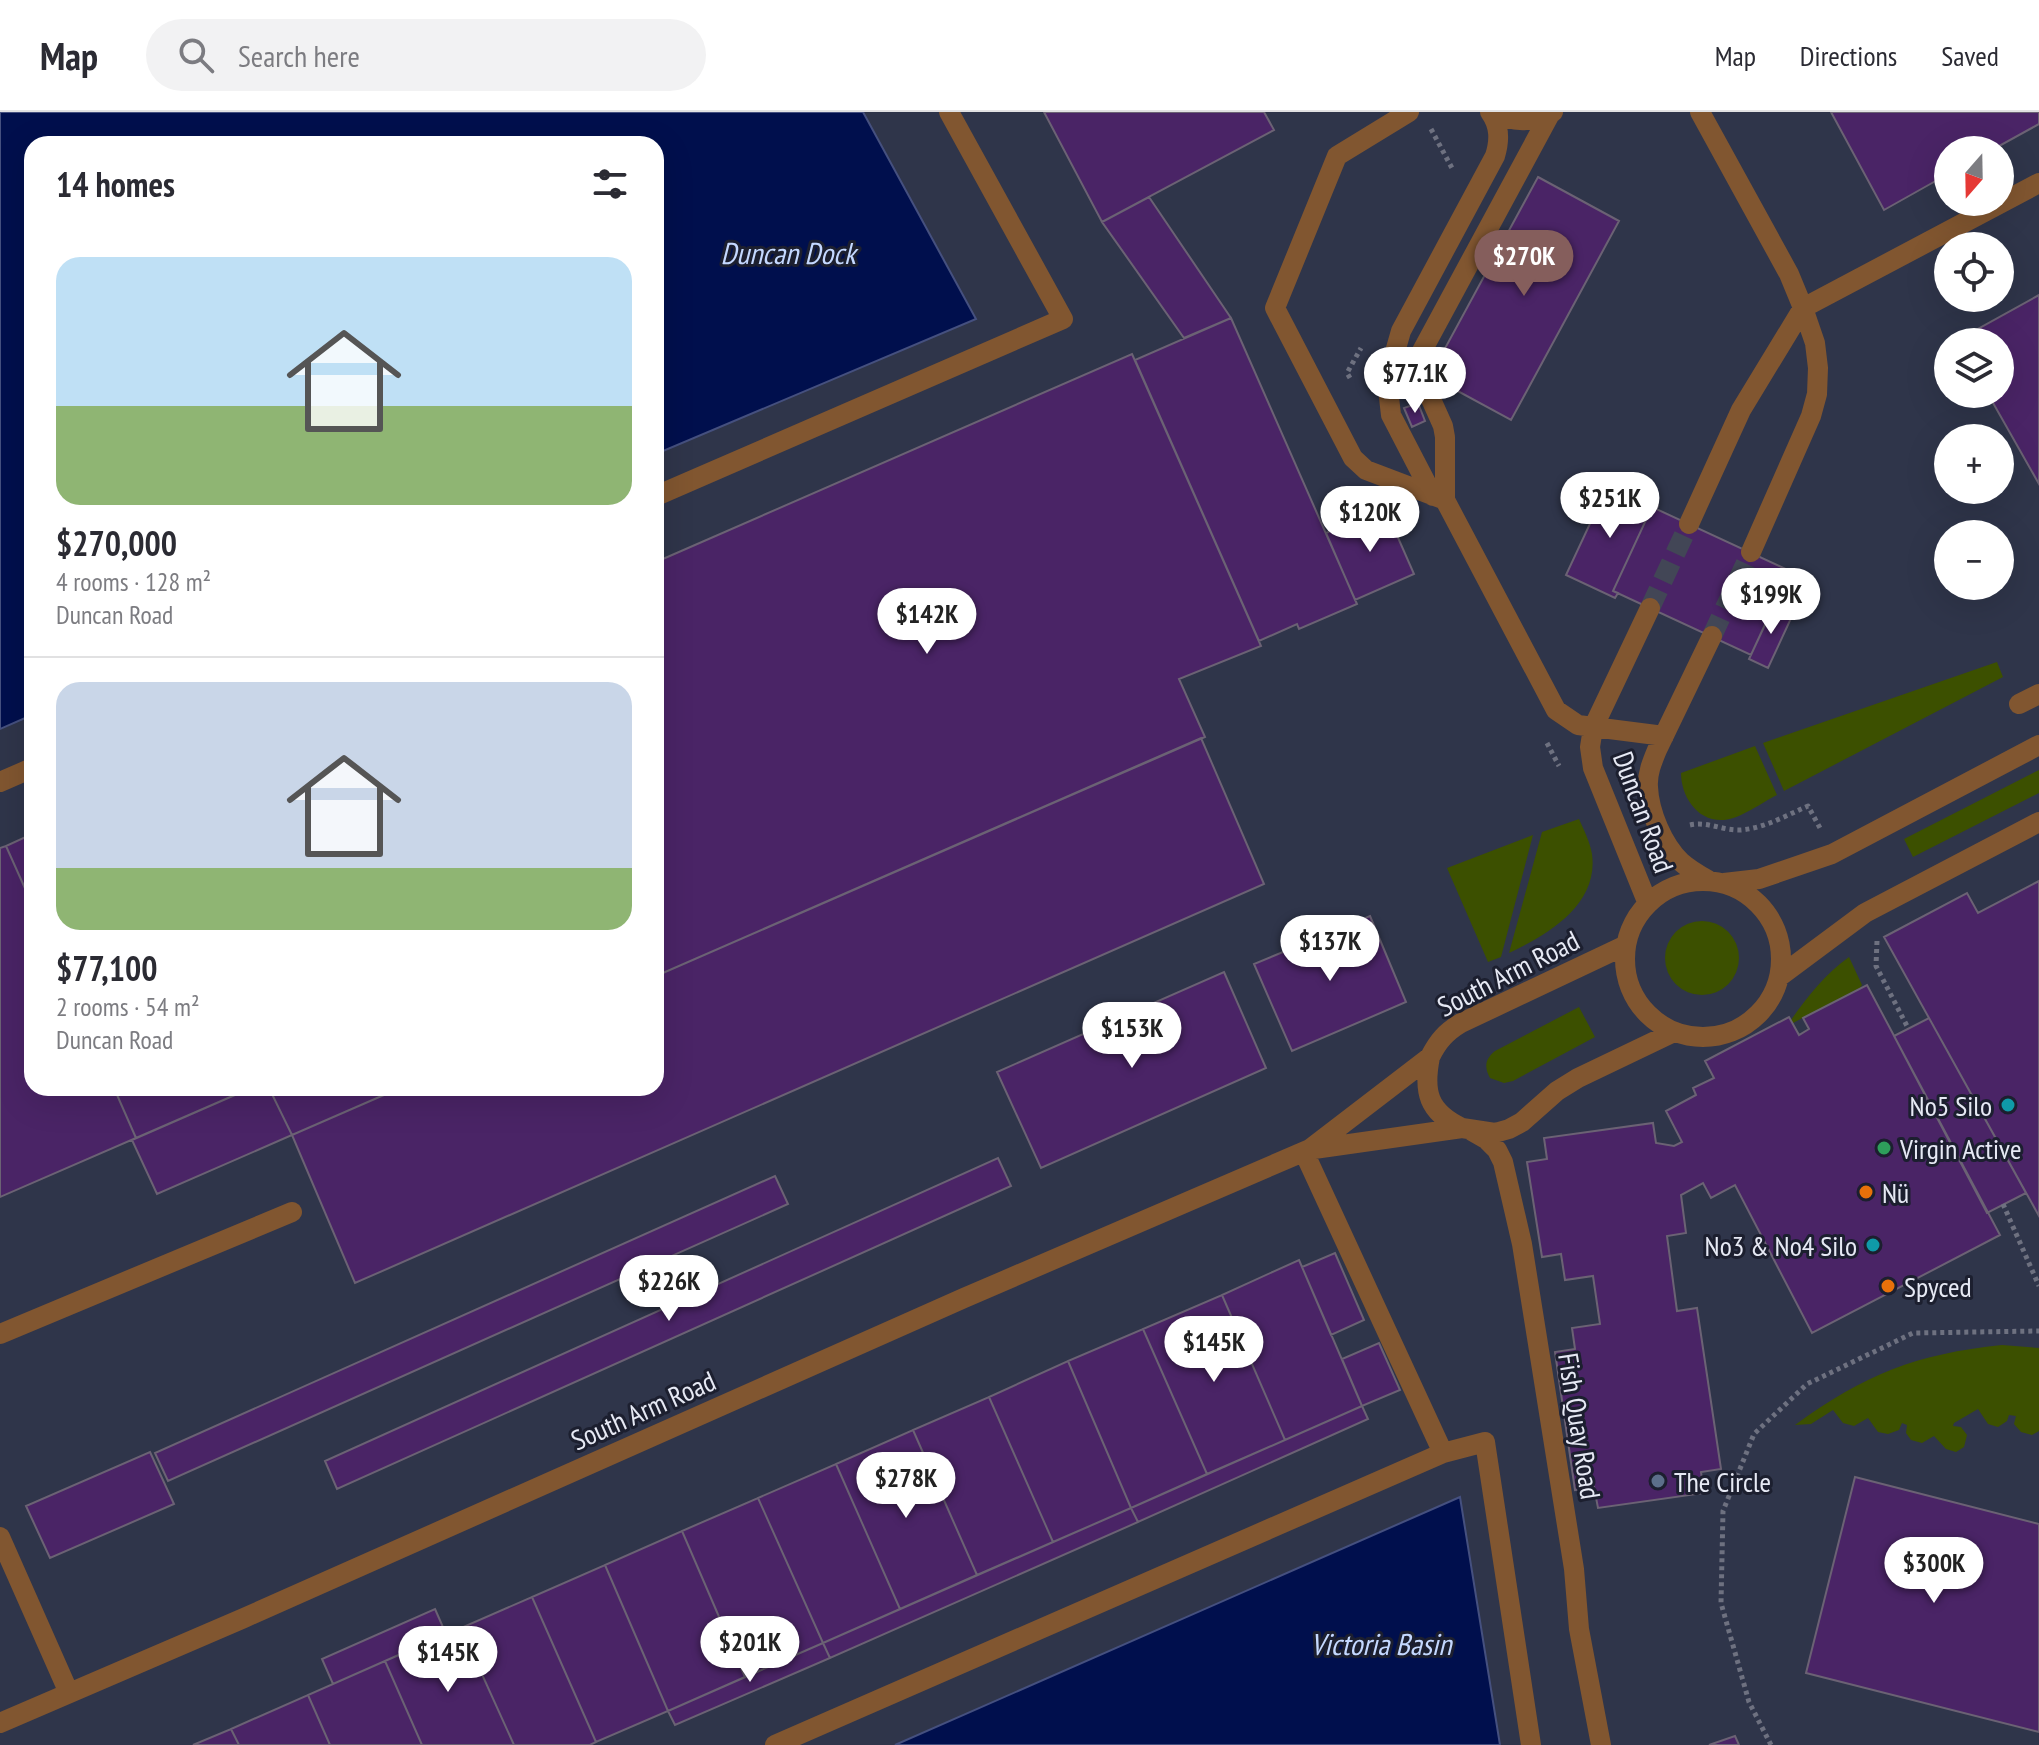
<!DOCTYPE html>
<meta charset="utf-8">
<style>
:root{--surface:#fff;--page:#f2f2f3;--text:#2b2b33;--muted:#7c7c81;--line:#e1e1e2;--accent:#855e5c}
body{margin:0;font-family:"PT Sans Narrow",sans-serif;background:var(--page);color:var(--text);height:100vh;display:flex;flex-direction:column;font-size:30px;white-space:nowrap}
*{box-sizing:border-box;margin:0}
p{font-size:26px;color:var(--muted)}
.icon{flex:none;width:44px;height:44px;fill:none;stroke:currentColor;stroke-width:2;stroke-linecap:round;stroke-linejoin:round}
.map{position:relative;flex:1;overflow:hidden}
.details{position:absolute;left:24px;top:24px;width:640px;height:960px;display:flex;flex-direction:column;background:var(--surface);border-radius:24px;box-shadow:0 8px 32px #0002}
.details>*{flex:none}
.needle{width:52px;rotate:200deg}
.fabs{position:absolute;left:1934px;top:24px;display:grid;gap:16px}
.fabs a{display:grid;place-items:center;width:80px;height:80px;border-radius:50%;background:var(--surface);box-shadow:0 8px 32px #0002;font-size:40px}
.price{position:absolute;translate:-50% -68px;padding:0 18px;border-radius:28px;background:#fff;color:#222;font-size:26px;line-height:52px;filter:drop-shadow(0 2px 4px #0008)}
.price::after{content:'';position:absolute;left:50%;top:48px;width:24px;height:18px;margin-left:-12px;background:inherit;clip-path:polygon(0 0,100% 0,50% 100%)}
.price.on{background:var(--accent);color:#fff}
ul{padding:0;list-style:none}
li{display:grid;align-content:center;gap:16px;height:424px;padding:0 32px}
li+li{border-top:2px solid var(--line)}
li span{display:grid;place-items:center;height:248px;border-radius:24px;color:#555}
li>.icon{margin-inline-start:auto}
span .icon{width:144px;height:144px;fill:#fffc;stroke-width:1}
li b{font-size:34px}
h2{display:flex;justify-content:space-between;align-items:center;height:96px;padding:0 32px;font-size:34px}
header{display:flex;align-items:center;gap:48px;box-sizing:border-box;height:112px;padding:0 40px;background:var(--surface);border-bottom:2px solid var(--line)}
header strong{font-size:38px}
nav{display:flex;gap:44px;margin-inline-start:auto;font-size:28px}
.search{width:560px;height:72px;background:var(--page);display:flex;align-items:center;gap:20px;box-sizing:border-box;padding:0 28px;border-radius:44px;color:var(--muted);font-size:30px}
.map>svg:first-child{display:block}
</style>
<header>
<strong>Map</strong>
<div class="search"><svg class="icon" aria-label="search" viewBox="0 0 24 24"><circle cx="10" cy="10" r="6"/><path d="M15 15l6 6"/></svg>Search here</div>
<nav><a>Map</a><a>Directions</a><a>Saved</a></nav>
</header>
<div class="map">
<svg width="2039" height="1633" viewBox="0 0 2039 1633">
<rect width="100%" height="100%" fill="#25293a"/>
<path fill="#2f354a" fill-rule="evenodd" d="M 863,0 L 2039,0 L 2039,1633 L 1500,1633 L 1460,1385 L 895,1633 L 0,1633 L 0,617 L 32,603 L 32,976 L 656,976 L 656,342 L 976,207 ZM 1948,38 L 2000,38 L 2000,90 L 1948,90 ZM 1948,134 L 2000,134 L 2000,186 L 1948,186 ZM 1948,230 L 2000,230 L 2000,282 L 1948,282 ZM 1948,326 L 2000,326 L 2000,378 L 1948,378 ZM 1948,422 L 2000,422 L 2000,474 L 1948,474 Z"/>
<path fill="#3c5000" d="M 1997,550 L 2003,565 L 1784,679 L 1763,631 Z
M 1755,634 L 1777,683 C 1761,691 1742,706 1724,708 C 1697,710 1681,684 1681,661 Z
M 2039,658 L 2039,681 L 1913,745 L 1904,727 Z
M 1579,707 C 1584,718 1590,730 1592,742 C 1599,793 1547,823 1509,841 L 1542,720 Z
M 1533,723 L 1501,845 L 1488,850 L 1447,756 Z
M1665 846a37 37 0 1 1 74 0a37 37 0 1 1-74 0Z
M 1849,845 L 1862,873 L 1860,876 L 1793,911 L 1791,908 C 1807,885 1826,861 1849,845 Z
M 1579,895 L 1595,925 L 1513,969 L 1504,971 L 1490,966 C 1484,955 1485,947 1495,939 Z
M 2002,1233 L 2039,1236 L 2039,1319 L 2032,1323 L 2021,1320 L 2014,1312 L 2016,1304 L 2009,1303 L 2007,1309 L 1998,1315 L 1988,1312 L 1978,1297 L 1954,1311 L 1953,1314 L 1961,1315 L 1967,1323 L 1964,1335 L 1956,1340 L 1946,1337 L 1934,1324 L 1922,1331 L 1911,1328 L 1906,1321 L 1907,1313 L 1902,1311 L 1899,1318 L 1888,1322 L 1878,1320 L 1868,1306 L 1854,1314 L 1843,1311 L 1833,1298 L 1811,1312 L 1795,1313 C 1865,1262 1916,1242 2002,1233 Z"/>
<path fill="#000f4d" stroke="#45507f" stroke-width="2" d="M 0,0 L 863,0 L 976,207 L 656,342 L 656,32 L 32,32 L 32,603 L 0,617 Z
M 1460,1385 L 1500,1633 L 895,1633 Z"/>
<path fill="#4a2466" stroke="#6b6274" stroke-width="2" d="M 1044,0 L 1264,0 L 1274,18 L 1102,110 Z
M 1831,0 L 2039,0 L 2039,12 L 1992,38 L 1948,38 L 1948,62 L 1884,98 Z
M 1538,65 L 1619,109 L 1511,308 L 1430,264 Z
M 1149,85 L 1231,206 L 1184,226 L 1102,110 Z
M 2039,183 L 2039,372 L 1988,282 L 2000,282 L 2000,230 L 1958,228 Z
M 1231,206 L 1357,492 L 1299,517 L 1297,512 L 1259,529 L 1135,248 Z
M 1132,242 L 1261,534 L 1179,567 L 1205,625 L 656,864 L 656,450 Z
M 1418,291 L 1425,309 L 1412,315 L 1404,296 Z
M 1609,371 L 1658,394 L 1657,396 L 1652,395 L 1613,479 L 1618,481 L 1615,486 L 1566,463 Z
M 1652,395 L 1790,459 L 1751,543 L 1613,479 Z
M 1385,396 L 1414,462 L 1355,488 L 1326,421 Z
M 1774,493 L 1793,502 L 1768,556 L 1749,547 Z
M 1201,626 L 1264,772 L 355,1171 L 292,1023 L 400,976 L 656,976 L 656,864 Z
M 32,722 L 32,792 L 6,734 Z
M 6,734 L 32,792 L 32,976 L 114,976 L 136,1026 L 0,1085 L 0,736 Z
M 2039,769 L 2039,1104 L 1884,825 L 1967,781 L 1978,801 Z
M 1370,804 L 1406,890 L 1292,939 L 1254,852 Z
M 1224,860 L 1266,956 L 1041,1056 L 997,960 Z
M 1867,873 L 2000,1123 L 1812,1221 L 1735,1073 L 1711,1086 L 1703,1071 L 1681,1083 L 1686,1121 L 1667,1124 L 1677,1199 L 1697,1196 L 1721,1357 L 1701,1360 L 1704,1381 L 1598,1396 L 1594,1375 L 1575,1378 L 1555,1240 L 1575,1237 L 1572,1216 L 1600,1212 L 1593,1164 L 1565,1168 L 1561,1142 L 1542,1145 L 1527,1050 L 1547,1047 L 1544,1026 L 1653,1011 L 1656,1031 L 1674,1034 L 1682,1030 L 1666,999 L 1696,983 L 1693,976 L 1714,966 L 1705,949 L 1789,905 L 1799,923 L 1809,917 L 1803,906 Z
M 1929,906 L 2026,1081 L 1987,1101 L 1894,924 Z
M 114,976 L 251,976 L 136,1026 Z
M 251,976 L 269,976 L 292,1023 L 157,1082 L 132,1028 Z
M 269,976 L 400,976 L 292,1023 Z
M 998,1046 L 1011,1074 L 337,1377 L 325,1349 Z
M 775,1064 L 788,1092 L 168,1369 L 155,1341 Z
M 1335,1141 L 1364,1208 L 1331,1223 L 1302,1155 Z
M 1299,1148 L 1362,1294 L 1285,1328 L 1222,1183 Z
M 1222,1183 L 1285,1328 L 1207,1362 L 1143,1217 Z
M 1143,1217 L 1207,1362 L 1131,1396 L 1068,1249 Z
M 1379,1231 L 1400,1278 L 1362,1294 L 1342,1247 Z
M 1068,1249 L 1131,1396 L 1053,1430 L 989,1285 Z
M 989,1285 L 1053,1430 L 977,1463 L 913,1318 Z
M 1362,1294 L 1368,1307 L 1138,1410 L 1131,1396 Z
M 913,1318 L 977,1463 L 900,1497 L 836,1352 Z
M 150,1340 L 174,1392 L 50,1446 L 26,1394 Z
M 836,1352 L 900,1497 L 823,1531 L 758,1386 Z
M 1855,1365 L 2039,1412 L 2039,1620 L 1806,1561 Z
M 758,1386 L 823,1531 L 745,1565 L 682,1419 Z
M 1131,1396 L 1138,1410 L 830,1546 L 823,1531 Z
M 682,1419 L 745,1565 L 668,1599 L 605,1453 Z
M 605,1453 L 668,1599 L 596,1630 L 532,1485 Z
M 532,1485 L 596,1630 L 590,1633 L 514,1633 L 461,1516 Z
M 435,1497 L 446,1522 L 333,1572 L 322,1547 Z
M 461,1516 L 514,1633 L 422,1633 L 385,1549 Z
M 823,1531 L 830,1546 L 675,1613 L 668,1599 Z
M 385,1549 L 422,1633 L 330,1633 L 308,1583 Z
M 308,1583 L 330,1633 L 239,1633 L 231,1617 Z
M 231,1617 L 239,1633 L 193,1633 Z
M 1735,1624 L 1739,1633 L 1709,1633 Z"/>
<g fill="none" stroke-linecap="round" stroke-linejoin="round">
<path stroke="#424656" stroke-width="20" stroke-dasharray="20 10" stroke-linecap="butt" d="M 1650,496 L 1689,412
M 1712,524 L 1751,440"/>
<path stroke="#6e7180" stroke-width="5" stroke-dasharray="4 4" stroke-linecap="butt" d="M 1431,17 L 1453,58
M 1350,266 L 1347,261 L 1361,236
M 1547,631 L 1559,654
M 1690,713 C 1708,709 1723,719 1741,718 C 1765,716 1787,703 1808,694 L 1820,716
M 1877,829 L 1876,854 L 1908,916
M 2003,1092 L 2039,1174
M 1771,1633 L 1749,1590 L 1721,1491 L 1723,1399 L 1754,1322 L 1807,1272 L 1913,1221 L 2039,1219"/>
<path stroke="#815630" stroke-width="20" d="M 1409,0 L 1337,44 L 1275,196 L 1353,346 L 1366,358 L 1445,388
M 1495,0 C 1513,12 1535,10 1553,0
M 1700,0 L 1789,162 L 1803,196 L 1815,231 L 1818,256 L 1817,282 L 1811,304 L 1751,440
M 1550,2 L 1422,239 L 1419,253 L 1421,265 L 1443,314 L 1445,325 L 1445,388 L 1556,598 L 1578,613 L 1664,624
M 1803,196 L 2039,71
M 656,384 L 1063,207 L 949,0
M 1433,384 L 1391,303 L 1387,268 L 1401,219 L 1495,44 C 1500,28 1500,14 1490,0
M 1689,412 L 1741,298 L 1803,196
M 2019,592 L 2039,582
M 0,670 L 32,656
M 1708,768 C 1699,763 1689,757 1681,750 C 1663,733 1649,700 1648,675 C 1647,662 1652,650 1657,638 L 1712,524
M1625 847a78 78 0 1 1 156 0a78 78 0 1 1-156 0Z
M 1724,771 L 1759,767 L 1832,742 L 2039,633
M 1648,792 L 1593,656 L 1590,635 L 1593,616 L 1650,496
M 1779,865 L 1865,801 L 2039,710
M 1430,945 C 1423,980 1428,1000 1462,1016
M 1472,1019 L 1486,1027 L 1497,1038 L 1503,1050 L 1522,1132 L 1574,1457 L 1579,1517 L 1601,1633
M 1314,1037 L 1462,1016 L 1495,1021 L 1509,1017 L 1522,1010 L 1557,979 L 1578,966 L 1674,920
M 1304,1040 L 1443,1341
M 0,1222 L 292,1100
M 0,1425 L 69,1581
M 0,1611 L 244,1506 L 964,1186 L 1310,1037 L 1430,945 C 1438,929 1446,920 1461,911 L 1626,833
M 775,1633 L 1443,1341 L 1485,1330 L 1531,1633"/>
</g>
<g fill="#0f9aa8" stroke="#1c1f2f" stroke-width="3">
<circle cx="2008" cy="993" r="8"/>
<circle cx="1873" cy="1133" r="8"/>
</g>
<circle fill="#2e9e5b" stroke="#1c1f2f" stroke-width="3" cx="1884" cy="1036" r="8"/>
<g fill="#e8710a" stroke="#1c1f2f" stroke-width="3">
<circle cx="1866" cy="1080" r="8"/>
<circle cx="1888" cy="1174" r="8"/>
</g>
<circle fill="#5c6f8a" stroke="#1c1f2f" stroke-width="3" cx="1658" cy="1369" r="8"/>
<g text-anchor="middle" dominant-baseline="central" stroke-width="6" stroke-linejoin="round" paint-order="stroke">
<g font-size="28" fill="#e6e9f4" stroke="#1c1f2f">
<text transform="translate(1644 700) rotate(70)">Duncan Road</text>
<text transform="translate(1508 861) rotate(-27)">South Arm Road</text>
<text transform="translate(643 1298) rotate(-24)">South Arm Road</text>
<text transform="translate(1580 1314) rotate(81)">Fish Quay Road</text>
</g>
<g font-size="28" fill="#e6e9f4" stroke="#1c1f2f" text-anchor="start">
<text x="1992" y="993" text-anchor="end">No5 Silo</text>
<text x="1900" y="1036">Virgin Active</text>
<text x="1882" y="1080">Nü</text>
<text x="1857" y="1133" text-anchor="end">No3 &amp; No4 Silo</text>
<text x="1904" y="1174">Spyced</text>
<text x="1674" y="1369">The Circle</text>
</g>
<g font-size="30" font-style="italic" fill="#c4d8ff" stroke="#1c1f2f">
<text x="788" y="140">Duncan Dock</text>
<text x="1381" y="1531">Victoria Basin</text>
</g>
</g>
</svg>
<div class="fabs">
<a><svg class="needle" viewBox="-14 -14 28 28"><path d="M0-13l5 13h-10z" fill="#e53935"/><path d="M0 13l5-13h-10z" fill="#7c7c81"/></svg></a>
<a><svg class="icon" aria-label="locate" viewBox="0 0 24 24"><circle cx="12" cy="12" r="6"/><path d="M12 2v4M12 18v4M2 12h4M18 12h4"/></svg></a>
<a><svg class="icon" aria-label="layers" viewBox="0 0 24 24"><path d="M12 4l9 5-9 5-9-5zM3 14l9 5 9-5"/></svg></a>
<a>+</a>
<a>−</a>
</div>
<b class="price on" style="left:1524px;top:186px">$270K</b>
<b class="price" style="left:1415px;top:303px">$77.1K</b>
<b class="price" style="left:1610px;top:428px">$251K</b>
<b class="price" style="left:1370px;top:442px">$120K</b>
<b class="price" style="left:1771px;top:524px">$199K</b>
<b class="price" style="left:927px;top:544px">$142K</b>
<b class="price" style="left:1330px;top:871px">$137K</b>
<b class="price" style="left:1132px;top:958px">$153K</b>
<b class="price" style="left:669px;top:1211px">$226K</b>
<b class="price" style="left:1214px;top:1272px">$145K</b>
<b class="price" style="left:906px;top:1408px">$278K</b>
<b class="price" style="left:1934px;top:1493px">$300K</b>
<b class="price" style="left:750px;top:1572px">$201K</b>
<b class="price" style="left:448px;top:1582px">$145K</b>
<section class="details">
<h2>14 homes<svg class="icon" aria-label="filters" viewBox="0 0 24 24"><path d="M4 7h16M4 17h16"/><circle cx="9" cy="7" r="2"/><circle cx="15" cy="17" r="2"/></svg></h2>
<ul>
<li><span style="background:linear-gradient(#bfe0f5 60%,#8fb573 0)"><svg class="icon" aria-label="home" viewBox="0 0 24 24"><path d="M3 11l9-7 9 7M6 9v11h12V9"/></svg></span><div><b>$270,000</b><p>4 rooms · 128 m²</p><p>Duncan Road</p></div></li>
<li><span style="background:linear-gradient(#c9d6e8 75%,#8fb573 0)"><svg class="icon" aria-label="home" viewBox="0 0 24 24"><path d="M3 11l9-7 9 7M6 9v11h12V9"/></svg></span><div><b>$77,100</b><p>2 rooms · 54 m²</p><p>Duncan Road</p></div></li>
</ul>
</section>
</div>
